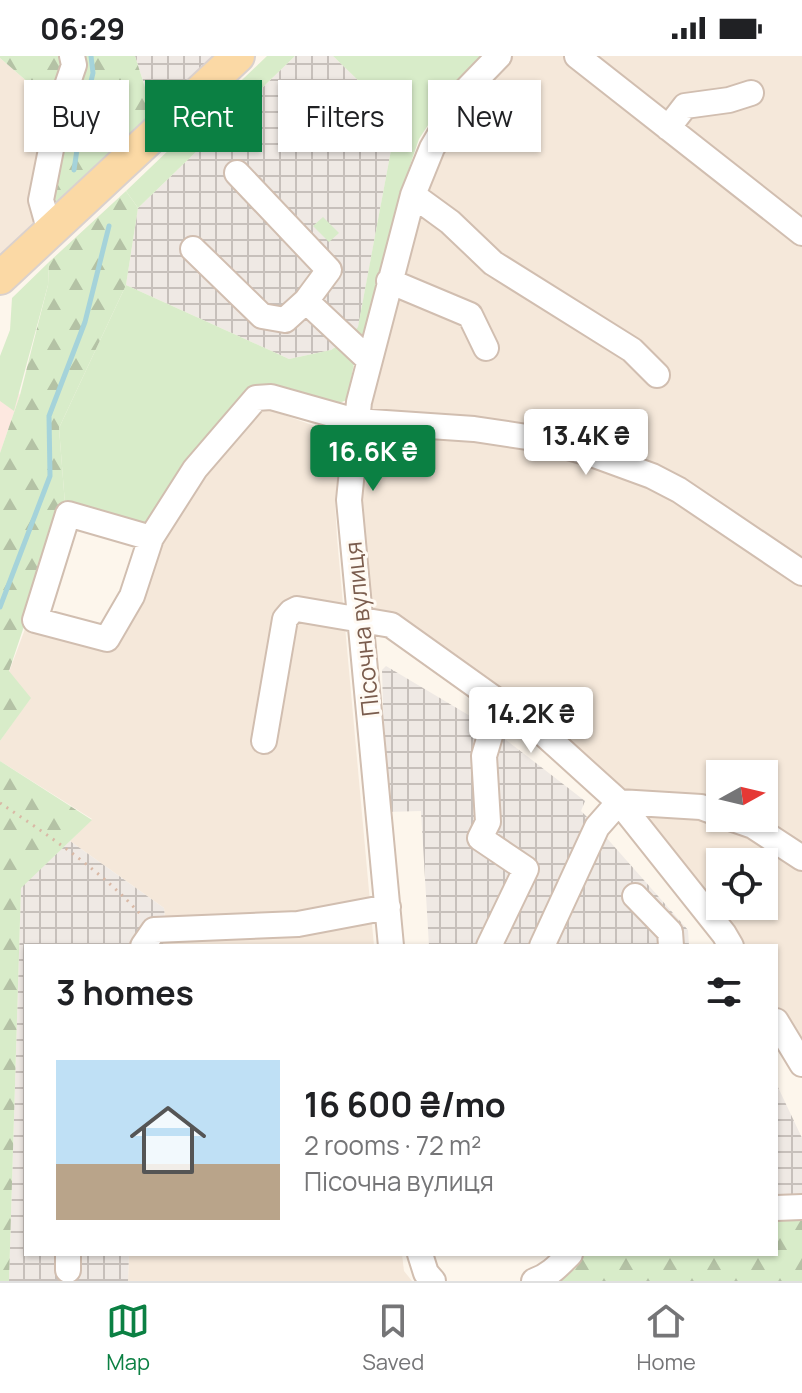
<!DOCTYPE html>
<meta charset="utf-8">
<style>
:root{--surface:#fff;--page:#f6f6f6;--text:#202124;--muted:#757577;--line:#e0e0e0;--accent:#0b8043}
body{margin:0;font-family:Manrope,sans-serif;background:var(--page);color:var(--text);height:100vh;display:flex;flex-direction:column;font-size:30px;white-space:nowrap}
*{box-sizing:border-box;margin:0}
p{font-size:26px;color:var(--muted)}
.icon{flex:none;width:44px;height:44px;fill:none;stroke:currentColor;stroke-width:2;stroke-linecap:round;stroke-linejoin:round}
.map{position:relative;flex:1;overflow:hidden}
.sheet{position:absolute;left:24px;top:888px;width:754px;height:312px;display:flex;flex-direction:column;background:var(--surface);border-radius:0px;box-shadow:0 2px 6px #0004}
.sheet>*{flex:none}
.top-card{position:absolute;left:24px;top:24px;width:754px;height:72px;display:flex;gap:16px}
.needle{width:52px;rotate:82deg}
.tools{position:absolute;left:706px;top:704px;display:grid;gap:16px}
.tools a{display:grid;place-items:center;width:72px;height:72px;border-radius:0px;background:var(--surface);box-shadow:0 2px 6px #0004;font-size:40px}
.price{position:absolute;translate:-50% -68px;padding:0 18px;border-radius:8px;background:#fff;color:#222;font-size:26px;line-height:52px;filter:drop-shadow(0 2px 4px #0008)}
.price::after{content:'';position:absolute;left:50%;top:48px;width:24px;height:18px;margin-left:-12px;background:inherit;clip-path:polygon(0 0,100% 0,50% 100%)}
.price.current{background:var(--accent);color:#fff}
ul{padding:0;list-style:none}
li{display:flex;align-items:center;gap:24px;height:200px;padding:0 32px}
li span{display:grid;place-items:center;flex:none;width:224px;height:160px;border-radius:0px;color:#555}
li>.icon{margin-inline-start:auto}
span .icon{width:96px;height:96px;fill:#fffc;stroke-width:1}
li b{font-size:34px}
h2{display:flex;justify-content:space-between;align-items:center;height:96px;padding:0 32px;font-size:34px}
.pill{padding:0 28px;border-radius:0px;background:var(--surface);box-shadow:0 2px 6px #0004;font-size:28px;line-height:72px}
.pill.current{background:var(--accent);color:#fff}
.status{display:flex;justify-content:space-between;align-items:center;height:56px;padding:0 40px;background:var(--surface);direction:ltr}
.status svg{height:22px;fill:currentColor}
.tab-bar{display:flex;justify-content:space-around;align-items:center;height:112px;border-top:2px solid var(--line);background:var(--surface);font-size:22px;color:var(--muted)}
.tab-bar a{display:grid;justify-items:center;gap:4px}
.tab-bar .current{color:var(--accent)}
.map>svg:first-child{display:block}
</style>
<div class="status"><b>06:29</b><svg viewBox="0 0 49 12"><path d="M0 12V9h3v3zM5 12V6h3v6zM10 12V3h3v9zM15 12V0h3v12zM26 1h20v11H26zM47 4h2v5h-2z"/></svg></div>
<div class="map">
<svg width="802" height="1225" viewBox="0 0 802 1225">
<defs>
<pattern id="industrial-grid" width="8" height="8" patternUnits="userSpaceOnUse" patternTransform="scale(2)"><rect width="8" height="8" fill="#efe9e4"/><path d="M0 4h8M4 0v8" fill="none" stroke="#c7c0bb"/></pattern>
<pattern id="forest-firs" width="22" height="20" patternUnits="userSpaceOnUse" patternTransform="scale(2)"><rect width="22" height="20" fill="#d8ecc9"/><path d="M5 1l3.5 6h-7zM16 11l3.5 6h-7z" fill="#b4c2a5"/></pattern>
</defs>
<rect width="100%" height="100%" fill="#fdf6ec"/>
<path fill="#f5e8da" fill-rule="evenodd" d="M 499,0 L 802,0 L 802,1008 L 776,965 L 776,890 L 731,890 L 545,679 L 361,564 L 349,444 L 413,139 ZM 720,718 L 764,718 L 764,762 L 720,762 ZM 720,806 L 764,806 L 764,850 L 720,850 Z
M 0,2 L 59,53 L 48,167 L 0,211 Z
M 254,348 L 342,380 L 335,445 L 337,482 L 374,890 L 161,890 L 167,883 L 164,852 L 70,785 L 92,763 L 0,705 L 0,685 L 30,642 L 9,616 L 25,573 L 111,591 L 159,489 L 200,415 Z
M 129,1198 L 402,1198 L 404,1215 L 412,1225 L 128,1225 Z"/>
<path fill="#fde8e0" d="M 0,318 L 20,339 L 0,397 Z"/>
<path fill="url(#industrial-grid)" d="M 135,0 L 238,0 L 159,75 Z
M 295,0 L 333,0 L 397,62 L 358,272 L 331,294 L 289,303 L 126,229 L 138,152 Z
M 386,610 L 492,673 L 585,745 L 581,755 L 597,771 L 688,874 L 689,890 L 429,890 L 421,755 L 386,756 L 382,614 Z
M 70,785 L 164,852 L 167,883 L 161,890 L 26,890 L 26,1198 L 129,1198 L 128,1225 L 9,1225 L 21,831 Z
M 776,1027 L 802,1082 L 802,1139 L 801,1140 L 776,1141 Z"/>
<path fill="#d8ecc9" d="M 267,0 L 295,0 L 138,152 L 126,135 Z
M 333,0 L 480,0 L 456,26 L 419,83 L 401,136 L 362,285 L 353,277 L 358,271 L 397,62 Z
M 323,161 L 339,177 L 329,186 L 313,170 Z
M 49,206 L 48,229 L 14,355 L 0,345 L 0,300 L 10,274 L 12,242 Z
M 126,229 L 289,303 L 331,294 L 341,287 L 355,302 L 347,344 L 331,350 L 250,333 L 150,474 L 65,448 L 59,372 Z"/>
<path fill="url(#forest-firs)" d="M 0,0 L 135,0 L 159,75 L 50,176 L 59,53 L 0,2 Z
M 126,135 L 138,152 L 126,229 L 59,372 L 65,448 L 9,615 L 31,642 L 0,685 L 0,397 L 20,339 L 48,229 L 49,206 Z
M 0,705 L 92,764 L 21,832 L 9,1225 L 0,1225 Z
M 802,1159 L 802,1225 L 558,1225 L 575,1198 L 776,1198 L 776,1160 Z"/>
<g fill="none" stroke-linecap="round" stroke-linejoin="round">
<path stroke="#a5d3da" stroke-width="5" d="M 74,114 L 81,66 L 93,17 L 91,0
M 0,551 L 50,420 L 49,360 L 85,266 L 109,170"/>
<defs>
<path id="minor" d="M 577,0 L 802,177
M 668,72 L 685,50 L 729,44 L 751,37
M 413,139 L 450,166 L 493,207 L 632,294 L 657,319
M 50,176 L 41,144 L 59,53 L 74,9 L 72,0
M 193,193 L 262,260 L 285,264 L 306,245 L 329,214 L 237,117
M 389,225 L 470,259 L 486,292
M 306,245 L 369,304
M 151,482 L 68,458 L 35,564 L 107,583 L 132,540 L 151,482 L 195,413 L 256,342 L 271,341 L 356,365 L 474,373 L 540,383 L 589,397 L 652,420 L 679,434 L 802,517
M 264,685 L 285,563 L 291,556 L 297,553 L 391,569 L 545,679 L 619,746 L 701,751 L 720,758
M 730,762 L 753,770 L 802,802
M 635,840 L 670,876 L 671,890
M 143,890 L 154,874 L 298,868 L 388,851
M 391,890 L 349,444 L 359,346 L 413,139 L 432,92 L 465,35 L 499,0
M 489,890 L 526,813 L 480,782 L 488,766 L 484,700 L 492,673 L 506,652
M 542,890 L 597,771 L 619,746 L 724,878 L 731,890
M 776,965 L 802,1008
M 776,1152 L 802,1151
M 420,1198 L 426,1217 L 433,1225
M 68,1214 L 68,1198
M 534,1225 C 549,1220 559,1209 570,1198"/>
<path id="major" d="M 0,222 L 238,0"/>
</defs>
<use href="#minor" stroke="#d1beb0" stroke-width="28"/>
<use href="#major" stroke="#dad1cd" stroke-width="36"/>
<path stroke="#d9b8a5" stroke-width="3" stroke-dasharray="2 6" stroke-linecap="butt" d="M 0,747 C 48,779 103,816 141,859"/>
<use href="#minor" stroke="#fff" stroke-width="24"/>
<use href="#major" stroke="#fbd9a5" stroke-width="32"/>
</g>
<g text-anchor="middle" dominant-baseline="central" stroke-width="6" stroke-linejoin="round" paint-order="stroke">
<g font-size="24" fill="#7a5c4d" stroke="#fffaf3">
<text transform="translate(361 573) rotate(-96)">Пісочна вулиця</text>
</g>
</g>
</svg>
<div class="tools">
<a><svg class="needle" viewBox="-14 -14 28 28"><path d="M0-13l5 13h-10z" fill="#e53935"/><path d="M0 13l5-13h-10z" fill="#757577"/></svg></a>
<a><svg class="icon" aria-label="locate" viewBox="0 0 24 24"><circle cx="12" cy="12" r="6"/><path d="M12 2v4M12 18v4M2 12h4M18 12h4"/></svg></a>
</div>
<b class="price" style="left:586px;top:421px">13.4K ₴</b>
<b class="price current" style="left:373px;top:437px">16.6K ₴</b>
<b class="price" style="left:531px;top:699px">14.2K ₴</b>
<div class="top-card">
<a class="pill">Buy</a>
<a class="pill current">Rent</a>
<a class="pill">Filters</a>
<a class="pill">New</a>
</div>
<section class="sheet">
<h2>3 homes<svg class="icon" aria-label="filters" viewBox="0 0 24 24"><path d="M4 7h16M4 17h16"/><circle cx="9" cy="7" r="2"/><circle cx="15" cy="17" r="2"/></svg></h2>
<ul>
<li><span style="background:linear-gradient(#bfe0f5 65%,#b9a48a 0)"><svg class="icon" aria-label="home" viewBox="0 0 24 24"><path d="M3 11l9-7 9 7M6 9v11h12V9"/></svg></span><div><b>16 600 ₴/mo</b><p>2 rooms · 72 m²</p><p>Пісочна вулиця</p></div></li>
</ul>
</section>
</div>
<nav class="tab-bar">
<a class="current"><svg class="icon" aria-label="map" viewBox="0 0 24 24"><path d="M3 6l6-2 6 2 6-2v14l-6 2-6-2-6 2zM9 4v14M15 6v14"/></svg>Map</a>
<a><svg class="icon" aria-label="saved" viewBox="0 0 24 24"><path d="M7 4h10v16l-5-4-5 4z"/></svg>Saved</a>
<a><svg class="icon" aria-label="home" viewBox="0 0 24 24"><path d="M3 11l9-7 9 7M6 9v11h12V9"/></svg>Home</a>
</nav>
